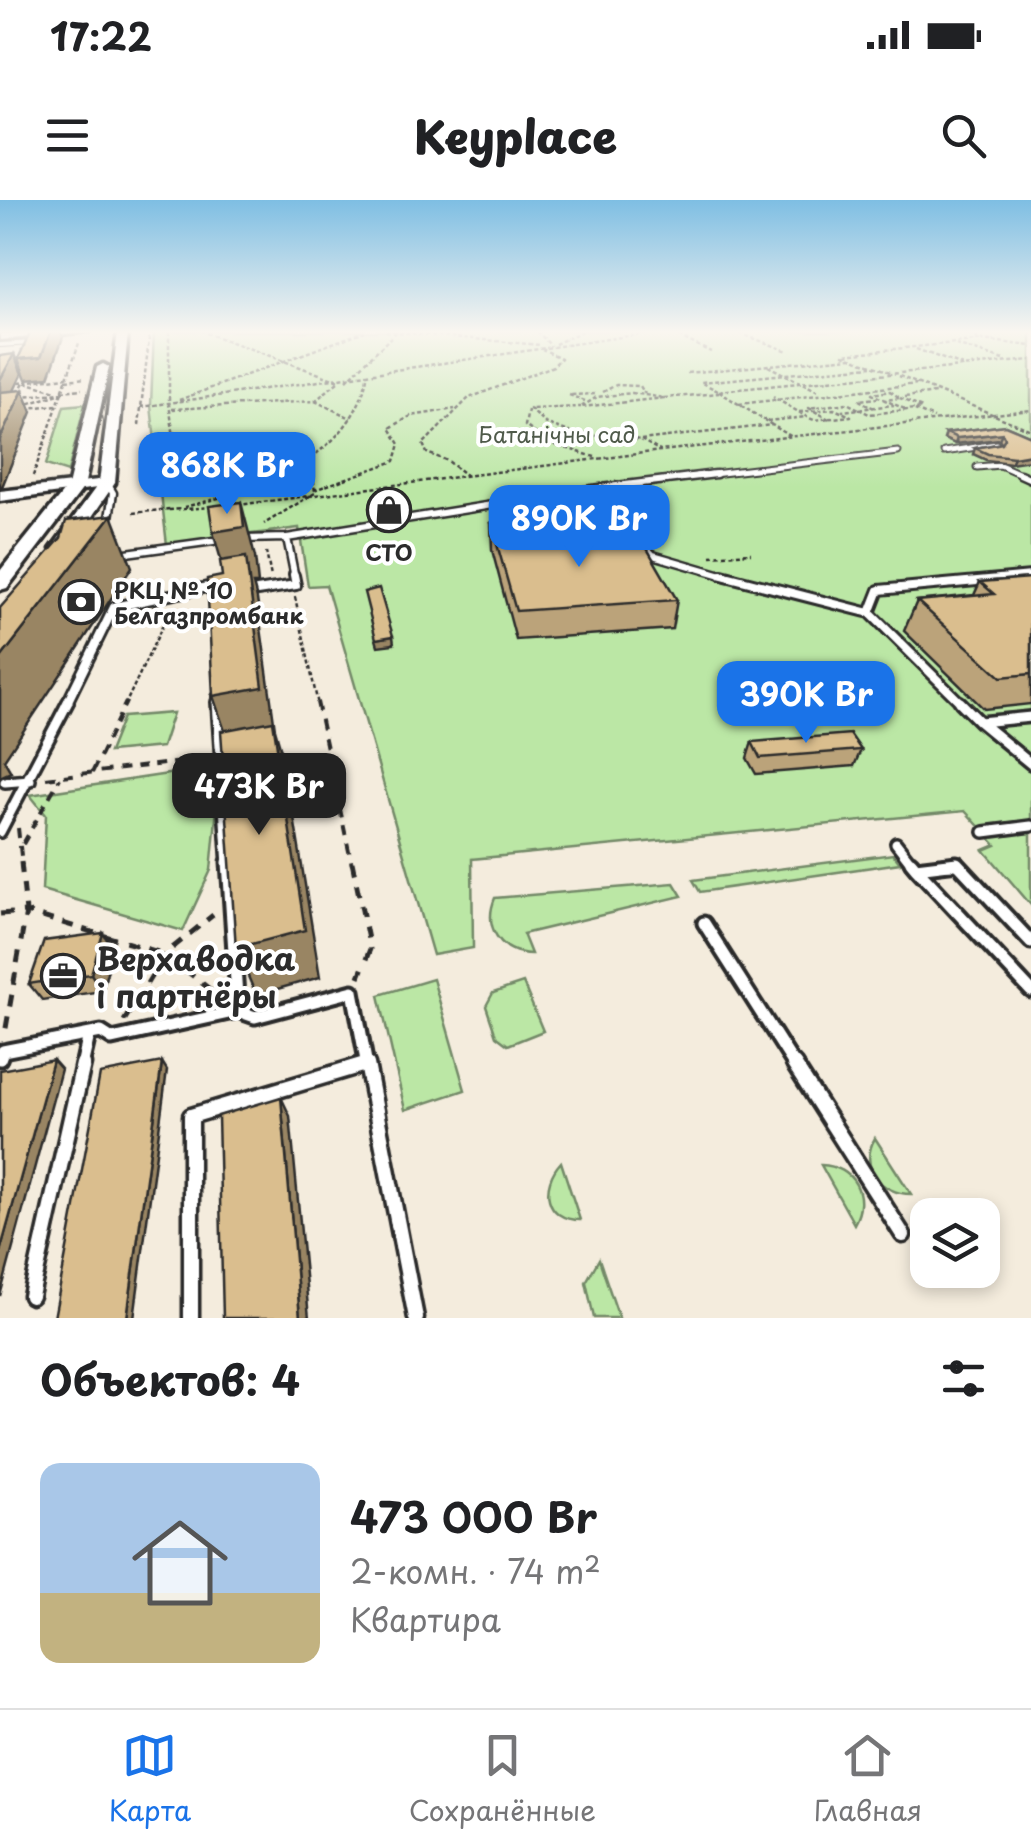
<!DOCTYPE html>
<html lang="ru">
<meta charset="utf-8">
<style>
:root{--surface:#fff;--page:#f2f2f2;--text:#202124;--muted:#757577;--line:#e0e0e0;--accent:#1a73e8}
body{margin:0;font-family:"Playpen Sans",sans-serif;background:var(--page);color:var(--text);height:100vh;display:flex;flex-direction:column;font-size:38px;white-space:nowrap}
*{box-sizing:border-box;margin:0}
p{font-size:32px;color:var(--muted)}
.icon{flex:none;width:55px;height:55px;fill:none;stroke:currentColor;stroke-width:2;stroke-linecap:round;stroke-linejoin:round}
.map{position:relative;height:1118px;overflow:hidden}
.side{display:flex;flex-direction:column;background:var(--surface);flex:1}
.side>*{flex:none}
.tools{position:absolute;left:910px;top:998px;display:grid;gap:20px}
.tools a{display:grid;place-items:center;width:90px;height:90px;border-radius:20px;background:var(--surface);box-shadow:0 5px 15px #0003;font-size:50px}
.price{position:absolute;translate:-50% -85px;padding:0 22px;border-radius:20px;background:var(--accent);color:#fff;font-size:32px;line-height:65px;filter:drop-shadow(0 2px 5px #0008)}
.price::after{content:'';position:absolute;left:50%;top:60px;width:30px;height:22px;margin-left:-15px;background:inherit;clip-path:polygon(0 0,100% 0,50% 100%)}
.price.selected{background:#222;color:#fff}
ul{padding:0;list-style:none}
li{display:flex;align-items:center;gap:30px;height:250px;padding:0 40px}
li span{display:grid;place-items:center;flex:none;width:280px;height:200px;border-radius:20px;color:#555}
li>.icon{margin-inline-start:auto}
span .icon{width:120px;height:120px;fill:#fffc;stroke-width:1}
li b{font-size:42px}
h2{display:flex;justify-content:space-between;align-items:center;height:120px;padding:0 40px;font-size:42px}
.status{display:flex;justify-content:space-between;align-items:center;height:70px;padding:0 50px;background:var(--surface);direction:ltr}
.status svg{height:28px;fill:currentColor}
header{display:flex;justify-content:space-between;align-items:center;height:130px;padding:0 40px;background:var(--surface);font-size:45px;font-weight:800}
.tab-bar{display:flex;justify-content:space-around;align-items:center;height:140px;border-top:2px solid var(--line);background:var(--surface);font-size:28px;color:var(--muted)}
.tab-bar a{display:grid;justify-items:center;gap:5px}
.tab-bar .selected{color:var(--accent)}
.map>svg:first-child{display:block}
</style>
<div class="status"><b>17:22</b><svg viewBox="0 0 49 12"><path d="M0 12V9h3v3zM5 12V6h3v6zM10 12V3h3v9zM15 12V0h3v12zM26 1h20v11H26zM47 4h2v5h-2z"/></svg></div>
<header><svg class="icon" aria-label="menu" viewBox="0 0 24 24"><path d="M4 6h16M4 12h16M4 18h16"/></svg>Keyplace<svg class="icon" aria-label="search" viewBox="0 0 24 24"><circle cx="10" cy="10" r="6"/><path d="M15 15l6 6"/></svg></header>
<div class="map">
<svg width="1031" height="1118" viewBox="0 0 1031 1118">
<rect width="100%" height="100%" fill="#f4ecdd"/>
<filter id="ink" filterUnits="userSpaceOnUse"><feTurbulence type="fractalNoise" baseFrequency=".01" numOctaves="2"/><feDisplacementMap in="SourceGraphic" scale="20" xChannelSelector="R" yChannelSelector="G"/><feConvolveMatrix kernelMatrix="1 2 1 2 8 2 1 2 1" color-interpolation-filters="sRGB"/></filter>
<g filter="url(#ink)">
<path fill="#bbe7a5" stroke="#738968" stroke-width="2.5" d="M 154,131 L 1031,131 L 1031,705 L 984,650 L 996,645 L 965,611 L 472,659 L 473,748 L 433,755 L 326,385 L 308,386 L 299,328 L 167,345 L 151,206 Z
M 85,204 L 68,272 L 46,265 L 64,206 Z
M 173,513 L 162,547 L 109,552 L 123,517 Z
M 221,566 L 211,670 L 183,731 L 42,690 L 46,615 L 30,595 Z
M 893,654 L 900,663 L 700,692 L 693,680 Z
M 674,683 L 682,696 L 523,734 L 531,754 C 500,753 483,727 495,698 Z
M 433,779 L 465,890 L 405,910 L 379,795 Z
M 523,783 L 543,831 L 508,845 L 496,836 L 486,806 L 493,793 Z
M 875,938 L 911,994 C 881,994 858,967 875,938 Z
M 561,962 L 580,1020 C 544,1020 540,985 561,962 Z
M 821,965 C 854,966 870,996 854,1024 Z
M 599,1059 L 619,1118 L 594,1118 L 586,1082 Z"/>
<g fill="none" stroke-linecap="round" stroke-linejoin="round">
<defs>
<path id="service-far6" d="M 0,145 L 32,143 L 29,147"/>
<path id="service-far5" d="M 944,252 L 996,244
M 977,267 L 1000,265 L 1025,276
M 696,276 L 898,252"/>
<path id="service-far4" d="M 1020,274 L 1031,279
M 107,283 L 113,293 L 108,324
M 592,289 L 653,355 L 732,378
M 287,338 L 592,289 L 716,274
M 243,339 L 287,338 L 295,378
M 119,354 L 228,339
M 1013,378 L 1031,376"/>
<path id="service-far3" d="M 722,375 L 870,413 L 963,505
M 244,393 L 296,385 L 294,375
M 870,413 L 879,390 L 1031,376
M 217,497 L 218,505
M 66,505 L 114,407 L 212,386 L 212,392"/>
<path id="service-far2" d="M 217,502 L 228,665
M 960,502 L 980,522
M 1031,517 L 980,522 L 1031,564
M 5,582 L 30,580
M 0,632 L 68,502
M 984,632 L 1031,626
M 896,643 L 913,665
M 942,665 L 959,665"/>
<path id="service-far1" d="M 228,662 L 238,811 L 255,817 L 353,791 L 367,866
M 911,662 L 916,668
M 704,723 L 795,866
M 1031,742 L 957,663 L 916,668 L 1031,791
M 0,859 L 3,851 L 101,832 L 112,839 L 238,811
M 82,866 L 89,835
M 357,866 L 367,863"/>
<path id="service" d="M 367,864 L 416,1118
M 794,864 L 903,1035
M 31,1096 L 83,864
M 191,1118 L 191,916 L 365,864"/>
<path id="secondary" d="M 48,131 L 89,131 L 0,140 L 0,134 Z
M 107,279 L 112,280 L 112,286 L 0,301 L 0,291 Z"/>
<path id="primary" d="M 118,131 L 128,131 L 115,283 L 67,353 L 53,353 L 51,349 L 99,283 Z
M 103,164 L 109,167 L 84,287 L 7,388 L 0,390 L 0,371 L 68,286 L 97,167 Z"/>
</defs>
<use href="#service-far6" stroke="#2b2b2b" stroke-width="6"/>
<use href="#service-far5" stroke="#2b2b2b" stroke-width="9"/>
<use href="#service-far4" stroke="#2b2b2b" stroke-width="11"/>
<use href="#service-far3" stroke="#2b2b2b" stroke-width="14"/>
<use href="#service-far2" stroke="#2b2b2b" stroke-width="16"/>
<use href="#service-far1" stroke="#2b2b2b" stroke-width="19"/>
<use href="#service" stroke="#2b2b2b" stroke-width="21"/>
<use href="#secondary" stroke="#2b2b2b" stroke-width="7"/>
<use href="#primary" stroke="#2b2b2b" stroke-width="7"/>
<path stroke="#2b2b2b" stroke-width="2.5" stroke-dasharray="4 2.5" stroke-linecap="butt" d="M 169,131 L 169,204 L 176,250
M 386,131 L 541,145
M 537,131 L 551,146
M 667,131 L 711,152
M 734,131 L 788,151
M 956,131 L 984,140 L 1031,146
M 555,144 L 582,131
M 956,145 L 1004,160
M 916,149 L 963,166
M 768,166 L 818,191
M 890,172 L 844,154 L 984,140
M 687,173 L 851,157
M 899,176 L 1031,230
M 66,180 L 85,178
M 347,180 L 397,131
M 19,182 L 67,177
M 62,191 L 82,189
M 718,191 L 701,182 L 872,166
M 890,191 L 900,198 L 885,200 L 872,194 Z
M 19,192 L 24,182 L 56,191
M 603,192 L 616,185 L 640,186 L 645,194
M 632,193 L 664,198 L 581,207 L 597,197 Z
M 21,196 L 62,193 L 24,205
M 905,197 L 935,193
M 664,198 L 719,193
M 900,198 L 922,208 L 907,210
M 179,200 L 365,131
M 315,201 L 351,218
M 585,201 L 569,195 L 596,194
M 739,204 L 917,184
M 141,207 L 662,131
M 816,207 L 809,208 L 829,219
M 817,207 L 847,203 L 859,209 L 842,211
M 27,208 L 57,205
M 874,208 L 859,200 L 877,198
M 172,209 L 315,201 L 339,181 L 201,131
M 859,209 L 869,214 L 907,210 L 885,200
M 859,209 L 894,205
M 528,210 L 525,226 L 539,236
M 915,210 L 934,218
M 799,212 L 834,209 L 851,216 L 814,220 L 807,217
M 767,221 L 807,217 L 773,197
M 139,225 L 150,131
M 772,225 L 718,191 L 1031,160
M 572,233 L 545,223 L 530,209 L 581,207
M 641,240 L 772,225 L 792,237
M 176,251 L 205,261 L 306,272 L 314,283 L 315,293 L 264,324
M 595,257 L 536,239 L 560,240 L 572,233 L 641,240 L 660,251
M 182,258 L 220,298
M 33,276 L 79,143
M 467,276 L 448,261 L 427,253 L 423,244 L 469,198 L 553,166 L 561,158 L 542,149
M 314,290 L 395,261 L 400,244 L 390,228 L 411,216 L 455,209
M 238,305 L 660,251 L 1031,210
M 184,307 C 256,290 352,259 367,177
M 169,310 L 214,307
M 133,313 L 170,309
M 266,352 L 271,377
M 711,356 L 751,353
M 295,397 L 318,505
M 125,505 L 170,410"/>
<path stroke="#2b2b2b" stroke-width="4" stroke-dasharray="10 8" stroke-linecap="butt" d="M 317,502 L 352,665
M 92,573 L 126,502
M 46,578 L 206,559
M 18,628 L 22,665
M 23,644 L 60,578"/>
<path stroke="#2b2b2b" stroke-width="5" stroke-dasharray="12 10" stroke-linecap="butt" d="M 21,662 L 26,712 L 165,754 L 221,798
M 352,662 L 370,749 L 359,777
M 0,714 L 26,712 L 5,834
M 124,821 L 165,754 L 213,715"/>
<use href="#service-far6" stroke="#fff" stroke-width="4"/>
<use href="#service-far5" stroke="#fff" stroke-width="5"/>
<use href="#service-far4" stroke="#fff" stroke-width="6"/>
<use href="#service-far3" stroke="#fff" stroke-width="8"/>
<use href="#service-far2" stroke="#fff" stroke-width="9"/>
<use href="#service-far1" stroke="#fff" stroke-width="11"/>
<use href="#service" stroke="#fff" stroke-width="14"/>
<use href="#secondary" fill="#fff" fill-rule="evenodd"/>
<use href="#primary" fill="#fff" fill-rule="evenodd"/>
</g>
<path fill="#bba37a" stroke="#2b2b2b" stroke-width="2.5" d="M 1005,225 L 1031,236 L 1011,263 L 986,260 L 973,254 L 975,248 L 1002,243 L 999,239 L 955,244 L 944,239 L 946,233 Z
M 491,323 L 677,400 L 672,429 L 516,440 L 492,350 Z
M 1031,378 L 1031,504 L 984,509 L 904,431 L 917,401 L 974,395 L 980,382 Z
M 752,542 L 861,550 L 854,566 L 756,574 L 747,558 Z
M 113,749 L 102,791 L 42,800 L 29,784 Z"/>
<path fill="#998563" stroke="#2b2b2b" stroke-width="2.5" d="M 51,131 L 60,131 L 63,137 L 49,177 L 26,179 L 18,159 Z
M 14,154 L 22,174 L 0,220 L 0,180 Z
M 23,190 L 32,212 L 2,287 L 0,287 L 0,239 Z
M 1002,233 L 999,239 L 955,244 L 957,238 Z
M 1031,254 L 1031,260 L 1011,263 L 1014,257 Z
M 241,302 L 255,357 L 258,384 L 253,384 L 257,399 L 275,529 L 286,568 L 320,777 L 256,795 L 236,748 L 229,543 L 213,496 L 229,388 L 213,332 Z
M 112,315 L 132,367 L 4,560 L 11,572 L 0,577 L 0,459 Z
M 393,436 L 394,444 L 378,446 L 376,439 Z
M 103,733 L 113,749 L 102,791 L 91,774 Z
M 53,860 L 61,869 L 0,1096 L 0,1052 Z
M 162,862 L 167,870 L 134,1118 L 127,1118 Z
M 281,897 L 290,916 L 309,1118 L 300,1118 Z"/>
<path fill="#dabe8e" stroke="#2b2b2b" stroke-width="2.5" d="M 31,131 L 51,131 L 41,157 L 18,159 Z
M 14,154 L 0,180 L 0,156 Z
M 23,190 L 0,239 L 0,192 Z
M 1005,225 L 1031,236 L 1031,254 L 1014,257 L 988,254 L 975,248 L 1002,243 L 1005,238 L 1002,233 L 957,238 L 946,233 Z
M 241,302 L 244,327 L 213,332 L 209,306 Z
M 112,315 L 0,459 L 0,408 L 61,338 L 66,321 Z
M 512,320 L 526,338 L 637,331 L 677,400 L 516,411 L 491,323 Z
M 246,357 L 263,487 L 213,496 L 207,379 L 222,376 L 220,361 Z
M 1031,378 L 1031,474 L 1001,477 L 917,401 L 994,394 L 980,382 Z
M 379,388 L 393,436 L 376,439 L 364,392 Z
M 273,521 L 305,730 L 236,748 L 221,531 Z
M 850,534 L 861,550 L 760,558 L 752,542 Z
M 103,733 L 91,774 L 29,784 L 44,741 Z
M 53,860 L 0,1052 L 0,870 Z
M 162,862 L 127,1118 L 54,1118 L 100,874 Z
M 281,897 L 300,1118 L 223,1118 L 218,916 Z"/>
</g>
<linearGradient id="sky" x2="0" y2="1"><stop stop-color="#7ebee3"/><stop offset="0.46" stop-color="#faf6f0"/><stop offset="1" stop-color="#faf6f0" stop-opacity="0"/></linearGradient>
<rect width="1031" height="287" fill="url(#sky)"/>
<defs>
<symbol id="shop-ring" viewBox="-11 -11 22 22"><circle r="9.5" fill="#fff" stroke="#2b2b2b" stroke-width="1.5"/><path d="M-5-2.5h2.3a2.7 3.5 0 0 1 5.4 0H5L5.5 6h-11ZM-1.5-2.5h3a1.5 2.3 0 0 0-3 0Z" fill="#2b2b2b"/></symbol>
<symbol id="bank-ring" viewBox="-11 -11 22 22"><circle r="9.5" fill="#fff" stroke="#2b2b2b" stroke-width="1.5"/><path d="M-6-4H6V4H-6ZM0-2.3a2.3 2.3 0 1 0 0 4.6a2.3 2.3 0 1 0 0-4.6Z" fill="#2b2b2b"/></symbol>
<symbol id="office-ring" viewBox="-11 -11 22 22"><circle r="9.5" fill="#fff" stroke="#2b2b2b" stroke-width="1.5"/><path d="M-6-3h4V-5.5h4V-3h4V5H-6ZM-1-4.5V-3h2v-1.5ZM-6 0V1H6V0Z" fill="#2b2b2b"/></symbol>
</defs>
<g fill-rule="evenodd">
<use href="#shop-ring" x="364" y="285" width="50" height="50"/>
<use href="#bank-ring" x="56" y="377" width="50" height="50"/>
<use href="#office-ring" x="38" y="751" width="50" height="50"/>
</g>
<g text-anchor="middle" dominant-baseline="central" stroke-width="8" stroke-linejoin="round" paint-order="stroke">
<g font-size="22" fill="#4f5a4a" stroke="#fff">
<text x="557" y="233">Батанічны сад</text>
</g>
<g font-size="22" font-weight="bold" fill="#2b2b2b" stroke="#fff">
<text x="389" y="351">СТО</text>
<text x="114" y="389" text-anchor="start">РКЦ № 10<tspan x="114" dy="25">Белгазпромбанк</tspan></text>
</g>
<g font-size="32" font-weight="bold" fill="#2b2b2b" stroke="#fff" text-anchor="start">
<text x="96" y="758">Верхаводка<tspan x="96" dy="37">і партнёры</tspan></text>
</g>
</g>
</svg>
<div class="tools">
<a><svg class="icon" aria-label="layers" viewBox="0 0 24 24"><path d="M12 4l9 5-9 5-9-5zM3 14l9 5 9-5"/></svg></a>
</div>
<b class="price" style="left:227px;top:317px">868K Br</b>
<b class="price" style="left:579px;top:370px">890K Br</b>
<b class="price" style="left:806px;top:546px">390K Br</b>
<b class="price selected" style="left:259px;top:638px">473K Br</b>
</div>
<section class="side">
<h2>Объектов: 4<svg class="icon" aria-label="filters" viewBox="0 0 24 24"><path d="M4 7h16M4 17h16"/><circle cx="9" cy="7" r="2"/><circle cx="15" cy="17" r="2"/></svg></h2>
<ul>
<li><span style="background:linear-gradient(#a9c7e8 65%,#c2b280 0)"><svg class="icon" aria-label="home" viewBox="0 0 24 24"><path d="M3 11l9-7 9 7M6 9v11h12V9"/></svg></span><div><b>473 000 Br</b><p>2-комн. · 74 m²</p><p>Квартира</p></div></li>
</ul>
</section>
<nav class="tab-bar">
<a class="selected"><svg class="icon" aria-label="map" viewBox="0 0 24 24"><path d="M3 6l6-2 6 2 6-2v14l-6 2-6-2-6 2zM9 4v14M15 6v14"/></svg>Карта</a>
<a><svg class="icon" aria-label="saved" viewBox="0 0 24 24"><path d="M7 4h10v16l-5-4-5 4z"/></svg>Сохранённые</a>
<a><svg class="icon" aria-label="home" viewBox="0 0 24 24"><path d="M3 11l9-7 9 7M6 9v11h12V9"/></svg>Главная</a>
</nav>
